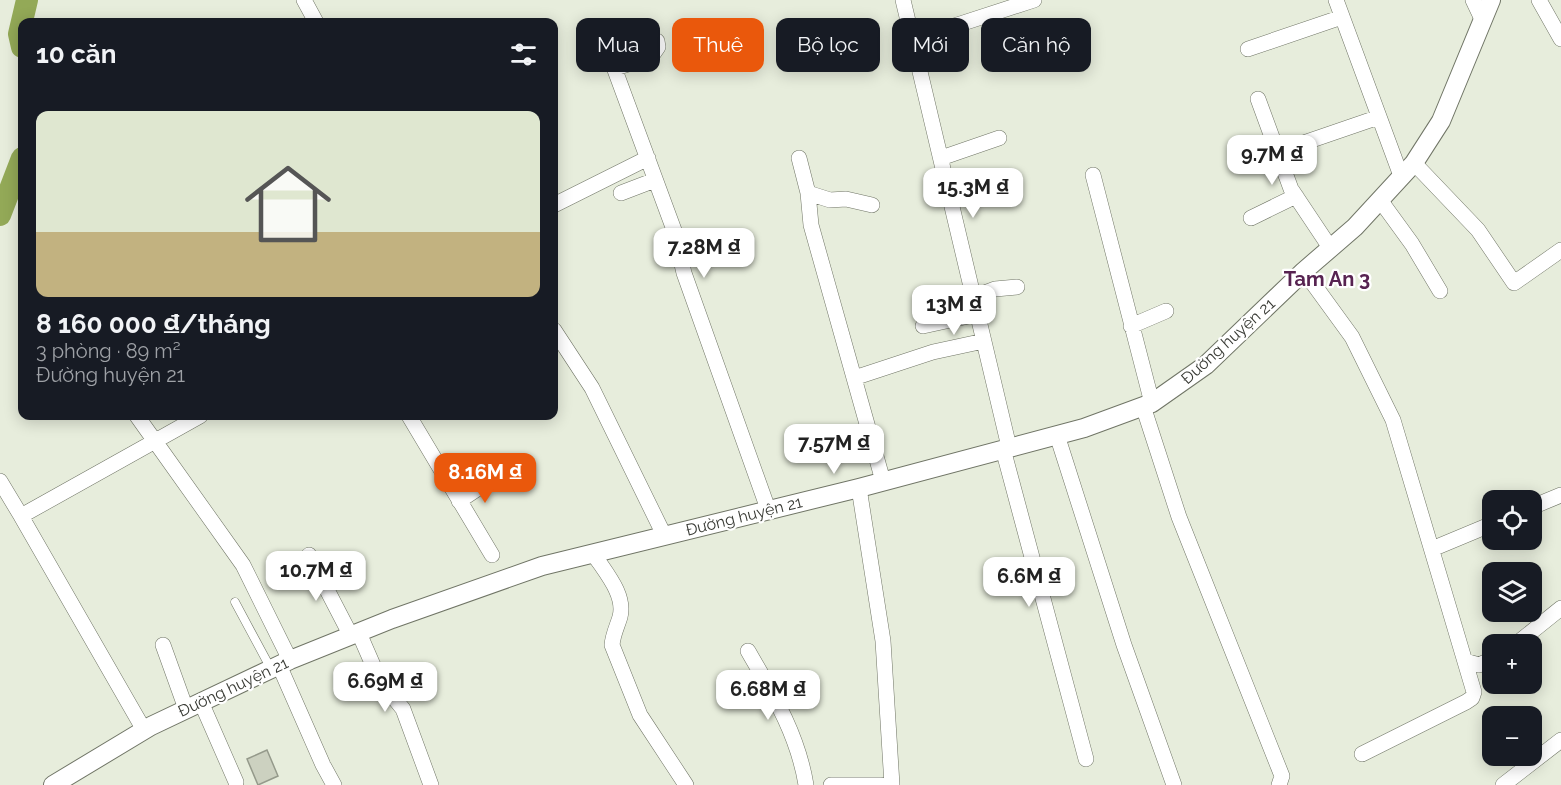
<!DOCTYPE html>
<html lang="vi">
<meta charset="utf-8">
<style>
:root{--surface:#171b24;--page:#242831;--text:#f1f3f6;--muted:#9ea1a6;--line:#363941;--accent:#ea580c}
body{margin:0;font-family:Raleway,sans-serif;background:var(--page);color:var(--text);height:100vh;display:flex;flex-direction:column;font-size:22px;white-space:nowrap}
*{box-sizing:border-box;margin:0}
p{font-size:20px;color:var(--muted)}
.icon{flex:none;width:33px;height:33px;fill:none;stroke:currentColor;stroke-width:2;stroke-linecap:round;stroke-linejoin:round}
.map{position:relative;flex:1;overflow:hidden}
.details{position:absolute;left:18px;top:18px;width:540px;height:402px;display:flex;flex-direction:column;background:var(--surface);border-radius:12px;box-shadow:0 3px 15px #0003}
.details>*{flex:none}
.hud{position:absolute;left:576px;top:18px;width:570px;height:54px;display:flex;gap:12px}
.buttons{position:absolute;left:1482px;top:490px;display:grid;gap:12px}
.buttons a{display:grid;place-items:center;width:60px;height:60px;border-radius:12px;background:var(--surface);box-shadow:0 3px 15px #0003;font-size:30px}
.price{position:absolute;translate:-50% -51px;padding:0 14px;border-radius:12px;background:#fff;color:#222;font-size:20px;line-height:39px;filter:drop-shadow(0 2px 3px #0008)}
.price::after{content:'';position:absolute;left:50%;top:36px;width:18px;height:14px;margin-left:-9px;background:inherit;clip-path:polygon(0 0,100% 0,50% 100%)}
.price.current{background:var(--accent);color:#fff}
ul{padding:0;list-style:none}
li{display:grid;align-content:center;gap:12px;height:318px;padding:0 18px}
li+li{border-top:2px solid var(--line)}
li span{display:grid;place-items:center;height:186px;border-radius:12px;color:#555}
li>.icon{margin-inline-start:auto}
span .icon{width:108px;height:108px;fill:#fffc;stroke-width:1}
li b{font-size:26px}
h2{display:flex;justify-content:space-between;align-items:center;height:72px;padding:0 18px;font-size:26px}
.pill{padding:0 21px;border-radius:12px;background:var(--surface);box-shadow:0 3px 15px #0003;font-size:21px;line-height:54px}
.pill.current{background:var(--accent);color:#fff}
.map>svg:first-child{display:block}
</style>
<div class="map">
<svg width="1561" height="785" viewBox="0 0 1561 785">
<rect width="100%" height="100%" fill="#e7eddc"/>
<g fill="none" stroke-linecap="round" stroke-linejoin="round">
<path stroke="#93a957" stroke-width="22" d="M 22,47 L 19,34 L 27,0
M 0,215 L 22,158"/>
</g>
<path fill="#ccd1c0" stroke="#959a8b" stroke-width="1.5" d="M 267,750 L 278,776 L 258,785 L 247,759 Z"/>
<g fill="none" stroke-linecap="round" stroke-linejoin="round">
<defs>
<path id="service" d="M 235,602 L 271,669"/>
<path id="minor" d="M 304,0 L 316,22
M 903,0 L 1009,447
M 1336,0 L 1401,176
M 1473,0 L 1482,19
M 1539,0 L 1561,39
M 914,39 L 1034,0
M 1248,49 L 1342,17
M 612,62 L 674,230 L 684,273 L 768,509
M 615,68 L 651,57 L 658,47 L 657,41
M 1258,99 L 1291,189 L 1331,249
M 1277,152 L 1379,117
M 799,158 L 808,193 L 811,225 L 883,481
M 941,158 L 999,138
M 1414,163 L 1478,230 L 1514,283 L 1561,250
M 1093,175 L 1152,403
M 621,193 L 655,180
M 808,193 L 830,200 L 846,199 L 872,205
M 1380,200 L 1412,244 L 1440,291
M 554,205 L 648,158
M 1251,218 L 1296,196
M 1304,271 L 1352,337 L 1393,420 L 1474,692 L 1472,698 L 1466,702 L 1362,754
M 974,297 L 995,289 L 1017,287
M 923,326 L 978,314
M 1131,326 L 1166,311
M 554,330 L 592,388 L 664,535
M 854,378 L 933,352 L 984,341
M 1143,406 L 1179,517 L 1282,776 L 1279,785
M 137,416 L 243,565 L 290,660
M 409,416 L 492,555
M 1057,435 L 1124,645 L 1174,785
M 1003,449 L 1086,759
M 0,481 L 21,516
M 859,488 L 883,641 L 892,785
M 459,501 L 492,479
M 1532,507 L 1561,495
M 1432,549 L 1492,524
M 593,553 C 604,571 626,594 620,617 C 617,627 613,634 612,645 L 640,715 L 686,785
M 309,555 L 351,636
M 359,633 L 379,679 L 403,709 L 431,785
M 163,645 L 186,709
M 1515,645 L 1561,608
M 748,651 C 773,694 798,735 806,785
M 1465,661 L 1479,665 L 1492,659
M 279,665 L 323,765 L 334,785
M 201,702 L 236,782
M 144,730 L 21,516 L 200,416
M 831,785 L 881,785
M 1503,785 L 1561,740"/>
<path id="tertiary" d="M 53,785 L 151,726 L 290,660 L 392,619 L 542,566 L 859,488 L 1084,428 L 1152,403 L 1206,365 L 1304,271 L 1355,227 L 1414,163 L 1441,121 L 1491,0"/>
</defs>
<use href="#service" stroke="#707566" stroke-width="9"/>
<use href="#minor" stroke="#707566" stroke-width="16"/>
<use href="#tertiary" stroke="#707566" stroke-width="20"/>
<use href="#service" stroke="#fff" stroke-width="8"/>
<use href="#minor" stroke="#fff" stroke-width="15"/>
<use href="#tertiary" stroke="#fff" stroke-width="18"/>
</g>
<g text-anchor="middle" dominant-baseline="central" stroke-width="4.5" stroke-linejoin="round" paint-order="stroke">
<g font-size="16" fill="#383a34" stroke="#fff">
<text transform="translate(1228 341) rotate(-42)">Đường huyện 21</text>
<text transform="translate(744 516) rotate(-14)">Đường huyện 21</text>
<text transform="translate(233 687) rotate(-25)">Đường huyện 21</text>
</g>
<g font-size="20" font-weight="bold" fill="#572351" stroke="#fff">
<text x="1327" y="279">Tam An 3</text>
</g>
</g>
</svg>
<div class="buttons">
<a><svg class="icon" aria-label="locate" viewBox="0 0 24 24"><circle cx="12" cy="12" r="6"/><path d="M12 2v4M12 18v4M2 12h4M18 12h4"/></svg></a>
<a><svg class="icon" aria-label="layers" viewBox="0 0 24 24"><path d="M12 4l9 5-9 5-9-5zM3 14l9 5 9-5"/></svg></a>
<a>+</a>
<a>−</a>
</div>
<b class="price" style="left:1272px;top:186px">9.7M ₫</b>
<b class="price" style="left:973px;top:219px">15.3M ₫</b>
<b class="price" style="left:704px;top:279px">7.28M ₫</b>
<b class="price" style="left:954px;top:336px">13M ₫</b>
<b class="price" style="left:834px;top:475px">7.57M ₫</b>
<b class="price current" style="left:485px;top:504px">8.16M ₫</b>
<b class="price" style="left:316px;top:602px">10.7M ₫</b>
<b class="price" style="left:1029px;top:608px">6.6M ₫</b>
<b class="price" style="left:385px;top:713px">6.69M ₫</b>
<b class="price" style="left:768px;top:721px">6.68M ₫</b>
<div class="hud">
<a class="pill">Mua</a>
<a class="pill current">Thuê</a>
<a class="pill">Bộ lọc</a>
<a class="pill">Mới</a>
<a class="pill">Căn hộ</a>
</div>
<section class="details">
<h2>10 căn<svg class="icon" aria-label="filters" viewBox="0 0 24 24"><path d="M4 7h16M4 17h16"/><circle cx="9" cy="7" r="2"/><circle cx="15" cy="17" r="2"/></svg></h2>
<ul>
<li><span style="background:linear-gradient(#dfe7d0 65%,#c2b280 0)"><svg class="icon" aria-label="home" viewBox="0 0 24 24"><path d="M3 11l9-7 9 7M6 9v11h12V9"/></svg></span><div><b>8 160 000 ₫/tháng</b><p>3 phòng · 89 m²</p><p>Đường huyện 21</p></div></li>
</ul>
</section>
</div>
